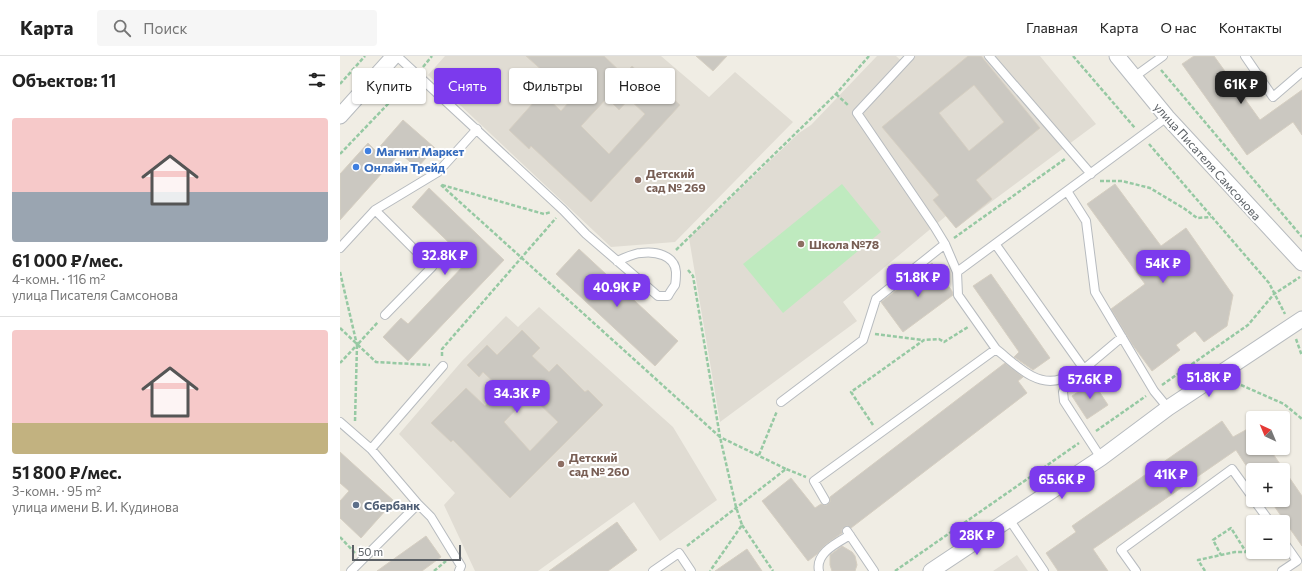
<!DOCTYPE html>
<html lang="ru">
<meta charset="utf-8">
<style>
:root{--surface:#fff;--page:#f6f6f6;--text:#222;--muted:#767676;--line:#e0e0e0;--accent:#7c3aed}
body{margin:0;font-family:Commissioner,sans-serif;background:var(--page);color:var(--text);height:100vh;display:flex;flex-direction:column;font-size:15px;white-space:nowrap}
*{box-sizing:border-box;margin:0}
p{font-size:13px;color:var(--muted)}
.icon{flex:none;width:22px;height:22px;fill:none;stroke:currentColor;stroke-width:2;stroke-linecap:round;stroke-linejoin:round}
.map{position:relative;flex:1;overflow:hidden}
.sheet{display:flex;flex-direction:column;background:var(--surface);width:340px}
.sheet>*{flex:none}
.guide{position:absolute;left:12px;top:12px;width:380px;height:36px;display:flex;gap:8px}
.needle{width:26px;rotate:316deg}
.buttons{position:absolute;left:906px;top:355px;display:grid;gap:8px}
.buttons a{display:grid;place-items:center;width:44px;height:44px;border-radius:4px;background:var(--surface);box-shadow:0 1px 3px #0004;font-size:20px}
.scale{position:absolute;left:12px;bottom:10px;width:109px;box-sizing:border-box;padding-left:4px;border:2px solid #5c6166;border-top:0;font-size:11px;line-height:14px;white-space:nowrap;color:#5c6166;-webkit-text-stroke:3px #fff;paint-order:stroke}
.price{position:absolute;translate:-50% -34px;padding:0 9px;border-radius:8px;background:var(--accent);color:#fff;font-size:13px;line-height:26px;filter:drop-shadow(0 1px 2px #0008)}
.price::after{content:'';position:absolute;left:50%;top:24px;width:12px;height:9px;margin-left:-6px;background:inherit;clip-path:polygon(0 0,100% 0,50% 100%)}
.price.on{background:#222;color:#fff}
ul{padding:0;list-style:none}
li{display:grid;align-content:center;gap:8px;height:212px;padding:0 12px}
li+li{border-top:1px solid var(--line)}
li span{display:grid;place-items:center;height:124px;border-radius:4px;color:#555}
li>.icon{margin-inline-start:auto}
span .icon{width:72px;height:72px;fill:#fffc;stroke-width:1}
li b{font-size:17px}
h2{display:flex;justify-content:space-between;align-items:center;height:48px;padding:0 12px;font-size:17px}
.chip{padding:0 14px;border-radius:4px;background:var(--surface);box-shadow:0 1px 3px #0004;font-size:14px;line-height:36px}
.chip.on{background:var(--accent);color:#fff}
header{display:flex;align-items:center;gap:24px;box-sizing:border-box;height:56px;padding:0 20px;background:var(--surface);border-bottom:1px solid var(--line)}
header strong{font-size:19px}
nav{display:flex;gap:22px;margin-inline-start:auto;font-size:14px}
.search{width:280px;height:36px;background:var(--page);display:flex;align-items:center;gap:10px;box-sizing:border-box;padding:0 14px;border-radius:4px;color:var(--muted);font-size:15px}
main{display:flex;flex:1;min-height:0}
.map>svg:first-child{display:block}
</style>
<header>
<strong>Карта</strong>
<div class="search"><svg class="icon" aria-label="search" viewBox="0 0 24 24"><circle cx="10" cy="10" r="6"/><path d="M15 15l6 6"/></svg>Поиск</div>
<nav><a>Главная</a><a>Карта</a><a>О нас</a><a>Контакты</a></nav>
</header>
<main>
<section class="sheet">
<h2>Объектов: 11<svg class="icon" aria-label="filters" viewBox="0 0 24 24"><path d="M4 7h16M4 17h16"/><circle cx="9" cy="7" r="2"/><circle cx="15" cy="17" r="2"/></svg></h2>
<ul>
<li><span style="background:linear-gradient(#f6c9c9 60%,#9aa5b1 0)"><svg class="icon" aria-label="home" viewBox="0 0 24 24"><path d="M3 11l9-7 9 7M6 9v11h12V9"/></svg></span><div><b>61 000 ₽/мес.</b><p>4-комн. · 116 m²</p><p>улица Писателя Самсонова</p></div></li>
<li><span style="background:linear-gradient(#f6c9c9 75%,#c2b280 0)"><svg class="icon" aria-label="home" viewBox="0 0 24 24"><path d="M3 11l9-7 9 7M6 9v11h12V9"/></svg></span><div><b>51 800 ₽/мес.</b><p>3-комн. · 95 m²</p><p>улица имени В. И. Кудинова</p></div></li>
</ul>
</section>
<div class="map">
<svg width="962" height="515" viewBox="0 0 962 515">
<rect width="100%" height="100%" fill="#f0ede4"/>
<path fill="#e0dcd3" d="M 105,0 L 321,0 L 369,41 L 395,16 L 453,66 L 335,186 L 271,191 L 88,19 Z
M 537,0 L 556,0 L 566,9 L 574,0 L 700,0 L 756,68 L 616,172 L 606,160 L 503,246 L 517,265 L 380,366 L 349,182 L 459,77 L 471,69 Z
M 199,251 L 333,371 L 377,444 L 320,485 L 294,446 L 198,515 L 135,515 L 104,449 L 115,437 L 59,378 L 122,305 L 166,260 L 178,271 Z
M 677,499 L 688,515 L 653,515 Z"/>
<path fill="#bfeabf" d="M 502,128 L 541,176 L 443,257 L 403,208 Z"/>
<path fill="#cbc8c1" stroke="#d6cfc2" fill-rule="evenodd" d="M 186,0 L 264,0 L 284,19 L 292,10 L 321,37 L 324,35 L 340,49 L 251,146 L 191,90 L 189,93 L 169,74 L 202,37 L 221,55 L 237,37 L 219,21 L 215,26 ZM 267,42 L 279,54 L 289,43 L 305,58 L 269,98 L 241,70 Z
M 356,0 L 387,0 L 373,15 Z
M 628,0 L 641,0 L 700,72 L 636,124 L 652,143 L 616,172 L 593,144 L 599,139 L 542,71 ZM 634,29 L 664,66 L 629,95 L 599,57 Z
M 854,0 L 874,0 L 920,64 L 962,34 L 962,79 L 953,66 L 907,99 L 842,8 Z
M 63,64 L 95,92 L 77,112 L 60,97 L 0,164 L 0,118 L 28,87 L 36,95 Z
M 775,128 L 821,190 L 846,172 L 893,239 L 887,270 L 864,286 L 855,275 L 836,289 L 840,294 L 812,315 L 792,288 L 771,253 L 805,228 L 747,148 Z
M 89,132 L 164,204 L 68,305 L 43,281 L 61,262 L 68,268 L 128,205 L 72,151 Z
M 239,193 L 338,285 L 315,310 L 216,218 Z
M 592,207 L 612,235 L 613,239 L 563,276 L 541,246 Z
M 651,218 L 710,302 L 693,314 L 674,301 L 679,296 L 633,230 Z
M 182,274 L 200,292 L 192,300 L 209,316 L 217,308 L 245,336 L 248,334 L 263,349 L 170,442 L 113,384 L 111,386 L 91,367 L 126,332 L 145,350 L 161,333 L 143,316 L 139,321 L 127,309 L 147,289 L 157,299 ZM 190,339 L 218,366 L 190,395 L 164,366 Z
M 665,307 L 683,321 L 678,325 L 687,337 L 511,472 L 507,470 L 504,471 L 502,473 L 502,477 L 485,489 L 477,498 L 468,505 L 422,445 L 451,422 L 475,452 L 481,448 L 485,449 L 487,449 L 490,446 L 490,441 Z
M 753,326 L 768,349 L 747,363 L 732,340 Z
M 882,365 L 893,381 L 913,370 L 913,392 L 929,392 L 962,440 L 962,490 L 930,444 L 943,444 L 943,414 L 909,414 L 896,394 L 753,493 L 768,515 L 718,515 L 706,497 L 736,476 L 732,470 Z
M 0,396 L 54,445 L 21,482 L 0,462 L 0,445 L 9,435 L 0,427 Z
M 277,466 L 297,494 L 268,515 L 209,515 Z
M 86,480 L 101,501 L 82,515 L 37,515 Z
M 502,490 L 512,496 L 515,500 L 517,509 L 515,515 L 492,515 L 490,509 L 490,499 Z
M 407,493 L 422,515 L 375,515 Z"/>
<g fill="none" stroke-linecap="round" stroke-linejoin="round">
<defs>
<path id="service" d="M 57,0 L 223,154 L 246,178 L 318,240 L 328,240 C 330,236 333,232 335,229 C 336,225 336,220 336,216 C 335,199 315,195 301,197 C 294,197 285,202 277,205
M 570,0 L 517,57 L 594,170 L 605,188 L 617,216
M 649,0 L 751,118
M 905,0 L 933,41 L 962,16
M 794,21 L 823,0
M 727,135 L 746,165 L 755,236 L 814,335 L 828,352
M 35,154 L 92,211 L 45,259
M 656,189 L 744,313 L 782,281
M 0,192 L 35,154 L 98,116 L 137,73
M 656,293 C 674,307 696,332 721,323 C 729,320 737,316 744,313
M 730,319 L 723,336 L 724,345 L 761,402
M 441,346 L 523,284 L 536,243 L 605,188
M 0,366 L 31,393 L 78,448 L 11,515
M 31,393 L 103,310
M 485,444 L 474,425 L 656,293 L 618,239 L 617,216 L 827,61
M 914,444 L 930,466
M 78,448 L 91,461 L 121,510 L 119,515
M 669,463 L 704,515
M 507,475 L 534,515
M 313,515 L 339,497 L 351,515
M 479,515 C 475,497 497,487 510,479
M 796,515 L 781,494 L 892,413 L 913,442
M 942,515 L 957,505 L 943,485"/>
<path id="minor" d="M 777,0 L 827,61 L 962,207
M 0,60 L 54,0
M 591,515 L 761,402 L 828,352 L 962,263"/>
</defs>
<use href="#service" stroke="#b7bbbf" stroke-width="10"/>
<use href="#minor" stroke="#b7bbbf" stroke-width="17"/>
<path stroke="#96c9a3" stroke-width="2.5" stroke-dasharray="4 2" stroke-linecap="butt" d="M 733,0 L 795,72
M 83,11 L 92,0
M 821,14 L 962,181
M 0,28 L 25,0
M 496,38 L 509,50
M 809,88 L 929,227 L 945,258
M 0,98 L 70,25
M 760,125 L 782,125 L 810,132 L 845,153 L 857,162 L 871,161
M 101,129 L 380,381 L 396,451 L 402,469 L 370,515
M 102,129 L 204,158 L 211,156
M 614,182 L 725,103
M 336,194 L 496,38 L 529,0
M 348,214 L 353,220 L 380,381 L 446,413
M 0,216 L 17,289 L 0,307
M 0,272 L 36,306 L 90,309
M 535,278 L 583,284
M 956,283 L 962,300
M 102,300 L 102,293 L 216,162
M 822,329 L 908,269 L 934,238 L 960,221
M 901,329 L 944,348 L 962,363
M 15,365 L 17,289 L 38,266
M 533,369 L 511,336 L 584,284 L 599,283 L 604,286 L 628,271
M 756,375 L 806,340
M 419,399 L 437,355
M 402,469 L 433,515
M 0,481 L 15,497
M 347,490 L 446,413 L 466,421
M 94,515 L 106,505
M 555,515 L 739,387
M 865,515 L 858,504 L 895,496 L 906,496 L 891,472 L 873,484 L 881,499"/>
<use href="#service" stroke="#fff" stroke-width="8"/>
<use href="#minor" stroke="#fff" stroke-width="15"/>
</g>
<g fill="#3f7fe0" stroke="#fff" stroke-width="1.5">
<circle cx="28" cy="95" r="4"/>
<circle cx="16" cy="111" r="4"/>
</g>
<g fill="#8d6e63" stroke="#fff" stroke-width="1.5">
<circle cx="298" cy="124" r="4"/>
<circle cx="461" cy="188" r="4"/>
<circle cx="221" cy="408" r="4"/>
</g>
<circle fill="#5c6f8a" stroke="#fff" stroke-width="1.5" cx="16" cy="449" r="4"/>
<g text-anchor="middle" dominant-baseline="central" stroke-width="4" stroke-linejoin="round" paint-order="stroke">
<g font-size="12" font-weight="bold" fill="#366cbe" stroke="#fff" text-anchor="start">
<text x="36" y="95">Магнит Маркет</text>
<text x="24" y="111">Онлайн Трейд</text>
</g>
<g font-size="12" fill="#5c6166" stroke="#fff">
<text transform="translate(868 105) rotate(48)">улица Писателя Самсонова</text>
</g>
<g font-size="12" font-weight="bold" fill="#785e54" stroke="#fff" text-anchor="start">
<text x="306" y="117">Детский<tspan x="306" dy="14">сад № 269</tspan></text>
<text x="469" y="188">Школа №78</text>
<text x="229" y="401">Детский<tspan x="229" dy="14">сад № 260</tspan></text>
</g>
<g font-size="12" font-weight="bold" fill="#4e5e75" stroke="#fff" text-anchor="start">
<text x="24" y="449">Сбербанк</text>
</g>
</g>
</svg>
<div class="buttons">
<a><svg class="needle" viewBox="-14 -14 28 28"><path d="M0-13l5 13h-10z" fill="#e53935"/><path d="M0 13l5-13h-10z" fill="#767676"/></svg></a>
<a>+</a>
<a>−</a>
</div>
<div class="scale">50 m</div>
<b class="price on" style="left:901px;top:49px">61K ₽</b>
<b class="price" style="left:105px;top:220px">32.8K ₽</b>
<b class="price" style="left:823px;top:228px">54K ₽</b>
<b class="price" style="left:578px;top:242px">51.8K ₽</b>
<b class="price" style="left:277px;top:252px">40.9K ₽</b>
<b class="price" style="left:869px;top:342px">51.8K ₽</b>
<b class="price" style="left:750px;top:344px">57.6K ₽</b>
<b class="price" style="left:177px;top:358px">34.3K ₽</b>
<b class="price" style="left:831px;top:439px">41K ₽</b>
<b class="price" style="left:722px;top:444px">65.6K ₽</b>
<b class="price" style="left:637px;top:500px">28K ₽</b>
<div class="guide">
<a class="chip">Купить</a>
<a class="chip on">Снять</a>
<a class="chip">Фильтры</a>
<a class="chip">Новое</a>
</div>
</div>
</main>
